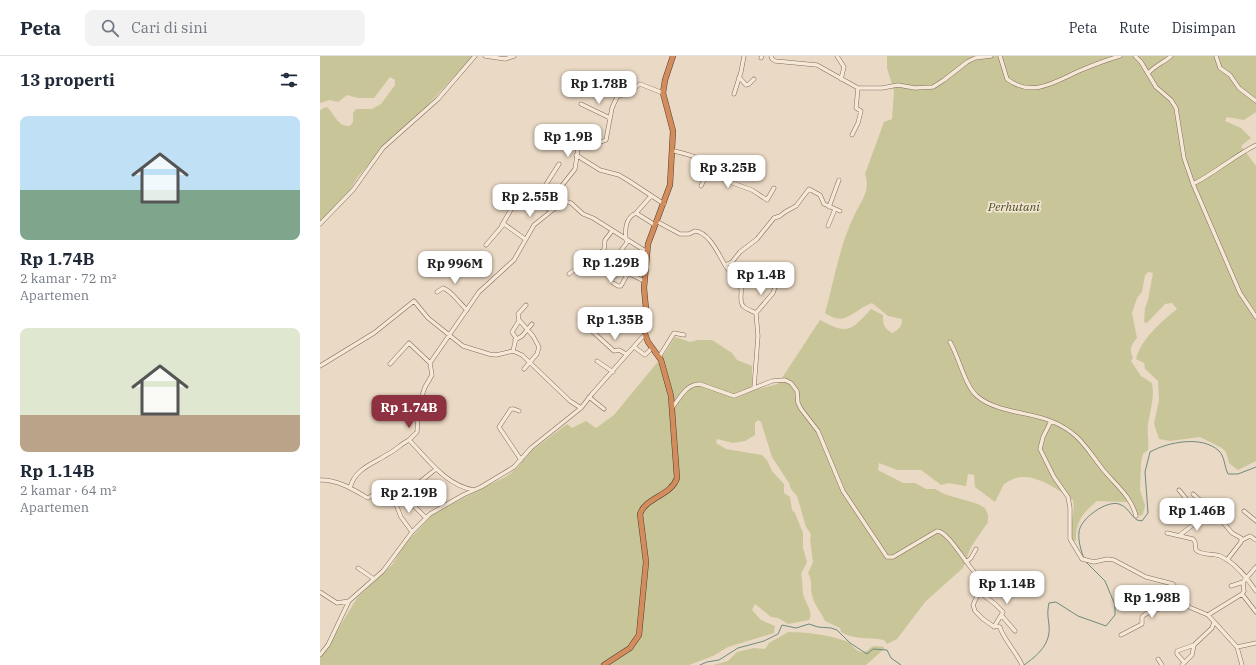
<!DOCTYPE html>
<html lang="id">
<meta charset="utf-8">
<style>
:root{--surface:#fff;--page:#f2f2f3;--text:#1f2937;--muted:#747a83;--line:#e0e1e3;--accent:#8e3140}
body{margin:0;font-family:"IBM Plex Serif",serif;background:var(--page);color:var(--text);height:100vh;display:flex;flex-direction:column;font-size:15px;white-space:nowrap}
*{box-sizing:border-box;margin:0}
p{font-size:13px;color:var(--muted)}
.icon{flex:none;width:22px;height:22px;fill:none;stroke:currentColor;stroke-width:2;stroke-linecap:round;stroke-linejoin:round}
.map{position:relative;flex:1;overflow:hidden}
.sheet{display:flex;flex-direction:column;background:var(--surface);width:320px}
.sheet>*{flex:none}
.price{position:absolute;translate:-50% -34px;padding:0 9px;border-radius:8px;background:#fff;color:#222;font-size:13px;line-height:26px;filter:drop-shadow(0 1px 2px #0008)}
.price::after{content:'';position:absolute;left:50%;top:24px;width:12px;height:9px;margin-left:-6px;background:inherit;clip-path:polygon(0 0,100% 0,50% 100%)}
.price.active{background:var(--accent);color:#fff}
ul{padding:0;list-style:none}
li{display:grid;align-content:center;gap:8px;height:212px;padding:0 20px}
li span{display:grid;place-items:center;height:124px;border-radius:8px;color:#555}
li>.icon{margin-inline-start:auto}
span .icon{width:72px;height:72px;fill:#fffc;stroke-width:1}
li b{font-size:17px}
h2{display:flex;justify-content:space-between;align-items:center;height:48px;padding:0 20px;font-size:17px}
header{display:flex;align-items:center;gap:24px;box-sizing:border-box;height:56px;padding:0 20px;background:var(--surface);border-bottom:1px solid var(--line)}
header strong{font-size:19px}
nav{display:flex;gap:22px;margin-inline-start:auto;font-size:14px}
.search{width:280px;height:36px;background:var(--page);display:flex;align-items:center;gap:10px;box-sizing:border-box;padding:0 14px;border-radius:8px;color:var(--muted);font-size:15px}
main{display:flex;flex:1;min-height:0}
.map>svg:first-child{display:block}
</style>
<header>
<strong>Peta</strong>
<div class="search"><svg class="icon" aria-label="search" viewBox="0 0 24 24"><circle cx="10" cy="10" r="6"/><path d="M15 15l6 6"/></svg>Cari di sini</div>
<nav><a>Peta</a><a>Rute</a><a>Disimpan</a></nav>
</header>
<main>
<section class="sheet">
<h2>13 properti<svg class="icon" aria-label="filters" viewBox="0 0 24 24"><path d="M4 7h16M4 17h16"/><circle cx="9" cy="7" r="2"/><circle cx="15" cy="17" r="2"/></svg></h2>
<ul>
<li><span style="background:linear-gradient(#bfe0f5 60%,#7fa58c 0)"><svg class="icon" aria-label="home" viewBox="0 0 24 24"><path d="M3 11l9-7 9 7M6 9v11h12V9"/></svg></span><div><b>Rp 1.74B</b><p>2 kamar · 72 m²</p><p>Apartemen</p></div></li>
<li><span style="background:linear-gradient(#dfe7d0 70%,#b9a48a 0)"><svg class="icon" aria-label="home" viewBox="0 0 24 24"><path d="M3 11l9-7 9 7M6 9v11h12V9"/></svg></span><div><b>Rp 1.14B</b><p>2 kamar · 64 m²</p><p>Apartemen</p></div></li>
</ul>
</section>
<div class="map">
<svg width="936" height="609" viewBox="0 0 936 609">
<rect width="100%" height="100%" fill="#ead9c4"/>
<path fill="#c8c699" d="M 0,0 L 153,0 L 105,52 L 57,98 L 37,122 L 30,134 L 0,165 L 0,54 L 6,51 L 8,52 C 15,59 18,71 30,70 L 33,66 L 33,57 L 36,53 L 52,53 L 61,48 L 75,29 L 75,24 L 70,21 L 54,42 L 38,42 L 27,39 L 18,46 L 10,44 L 0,47 Z
M 567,0 L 936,0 L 936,56 L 924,64 L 907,61 L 905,65 L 921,72 L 931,82 L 921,90 L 936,110 L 936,405 L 918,414 L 909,407 L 906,396 L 902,392 L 880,381 L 850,385 L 839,383 L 834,368 L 839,344 L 838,325 L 825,313 L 824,307 L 816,303 C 821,283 841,266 857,253 L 852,247 L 845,248 L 827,267 L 824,266 L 825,252 L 828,244 L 833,217 L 828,216 L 825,219 L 822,236 L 817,242 L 812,257 L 817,282 C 811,288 809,294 813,302 L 811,305 L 821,320 L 832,327 C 835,340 830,356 828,368 C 827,377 829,386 828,394 L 823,398 L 821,407 L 820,434 L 825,449 L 823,458 L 820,460 L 818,459 L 807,446 L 777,445 C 763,456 755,467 756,485 L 753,484 C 748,471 756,457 753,444 C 739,434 719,420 702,421 C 695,421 689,425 684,428 L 675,446 L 655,431 L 654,419 L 648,418 L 646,430 L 628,427 L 621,429 L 601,414 L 577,414 L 559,407 L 558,414 L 583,427 L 595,427 L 606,433 L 615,433 L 624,438 L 658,448 L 665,452 L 668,459 L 668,466 L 651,491 L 643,512 L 606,545 L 577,583 L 567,588 L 564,584 C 549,581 534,584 521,576 L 520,572 L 505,565 C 501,556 494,549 492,539 C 490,531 493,525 488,517 L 493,506 L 490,483 L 491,478 L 486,471 L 477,440 L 471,433 L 469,427 L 452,401 L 441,366 L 438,364 L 435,367 L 435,379 L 425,385 L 413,387 L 397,383 L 396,387 L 406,393 L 442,399 L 447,404 L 452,415 L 464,428 L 464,437 L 470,441 L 472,454 L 475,457 L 483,477 L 483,492 L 487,506 L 481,518 C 483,526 482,530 483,537 C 484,546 494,555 489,564 L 468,568 L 458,562 L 451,561 L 435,548 L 432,554 L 441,564 L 455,570 L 454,577 L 408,591 L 393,600 L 369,609 L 0,609 L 0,603 L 37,542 L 72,509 L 85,488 L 114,457 L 187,420 L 197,412 L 210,396 L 247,368 L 252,372 L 266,365 L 276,372 L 294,359 L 345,297 L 355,281 L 370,286 L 378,284 L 392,284 L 412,297 L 417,304 L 432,310 L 432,330 L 434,334 L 458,328 L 500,264 C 528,279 531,275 551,253 L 563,259 C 563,269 564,272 572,277 C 579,274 582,270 582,263 L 568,260 L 552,247 C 534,253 526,272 505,257 C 514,225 519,191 534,160 C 541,145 551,135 545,118 L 564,66 L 572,63 L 574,36 L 567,12 Z
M 468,576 C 486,576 509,579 526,585 C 531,587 534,594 541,596 C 546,597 548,593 552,591 C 555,589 560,591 564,591 L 564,593 L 546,609 L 393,609 L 408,605 L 417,596 L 434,592 L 445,593 L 449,587 Z"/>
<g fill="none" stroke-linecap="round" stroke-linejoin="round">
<path stroke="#6d8b7f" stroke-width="1" d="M 764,503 C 761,494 758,485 759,476 C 760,463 786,444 799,448 C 808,451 810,459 817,464 L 822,465 L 828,457 L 825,416 L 830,396 C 848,386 882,379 899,395 C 905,401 904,410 908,418 L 918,418 L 936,411
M 380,609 L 387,606 L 399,604 L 418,592 L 444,585 L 458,578 L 462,569 L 476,572 L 489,568 L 498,571 L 511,572 L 517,574 L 530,587 L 547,598 L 553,593 L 567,594 L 571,602 L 581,609
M 704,609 C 718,599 731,588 729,569 C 728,561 727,556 729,547 L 736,546 L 758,560 L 786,570 L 795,559 L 795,549 L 785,525 L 766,506"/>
<defs>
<path id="minor" d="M 165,0 L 185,3 L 194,0
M 451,0 L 452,3 L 455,5 L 497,9 L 538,32 L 562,32 L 578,29 L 595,32 L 613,31 L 624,24 L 647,6 L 655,2 L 671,0
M 517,0 L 524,11 L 521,23
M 680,0 L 687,23 C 712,42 735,26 759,15 C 773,9 786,4 800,0
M 815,0 L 821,6 L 836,31 L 851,44 L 856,52 L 864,102 L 873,128 L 920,237 L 936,261
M 896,0 L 900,12 L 910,19 L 919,32 L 936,45
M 441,2 L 442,0
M 828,18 C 832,11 845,6 851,0
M 419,21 L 426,29 L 429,28 L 434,23
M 414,38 L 421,16 L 424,0
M 261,48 L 290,62
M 532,79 L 538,67 L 541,55 L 536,52 L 538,32
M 354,95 C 372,99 396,106 404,124 L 432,134 L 447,144 L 454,132
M 256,99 L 280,114 L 299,119 L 309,125 L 344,148
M 873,128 C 895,117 914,100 936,89
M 381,130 L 391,110
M 331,140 L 316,157 L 335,169
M 244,145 L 240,132 L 255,113 L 258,93 L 271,83 L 281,86 L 286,84 L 292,52 L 297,41 L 309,36 L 320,28 L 343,37
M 509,151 L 519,124
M 231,155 L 223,148 L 225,130 L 239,108
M 336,165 L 360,178 L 369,178 L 375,175 C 389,176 399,199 405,209 C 410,217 418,222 421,232 C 422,238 419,245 423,250 C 426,253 432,255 436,257 L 438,280 L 434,332
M 0,168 L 33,134 L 63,92 L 118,43 L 155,0
M 182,169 L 193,150 L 189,145
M 508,170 L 515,153
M 306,184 C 305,174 305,162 316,157
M 308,185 L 286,215 L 294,221 L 303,214 L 308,217
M 166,189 L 184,168 L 205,183
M 274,200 L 289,210
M 405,209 L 412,206 L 420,196 L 437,183 L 454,162 L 460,160 L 465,156 L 476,150 L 489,133 L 500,139 L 504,148 L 520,155
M 249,218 L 270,202 L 284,194 L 285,184 L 292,175
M 293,227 L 298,230 L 301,230 L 308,217 L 324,225
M 421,234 L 427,219 L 435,210 L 459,220 L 453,237 L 436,257
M 117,236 L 123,232 C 131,234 139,247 147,254
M 310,257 L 326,263
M 199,264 L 213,280 L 219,291 L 217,298 L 204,313
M 273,276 L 294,295 L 299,294 L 306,298 L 309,296
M 195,284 L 202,280 L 212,268
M 630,286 C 639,301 645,330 657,340 C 675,356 709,356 731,365 C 758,376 765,390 781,411 C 794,428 811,439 816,460
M 314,291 L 325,299 L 332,292
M 193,295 L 196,282 L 192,276 L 199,265 L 198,258 L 206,249
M 339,301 L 354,277 L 364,279
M 277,305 L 293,316
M 70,308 L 89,287 L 110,307
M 0,310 L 54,277 L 94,245 L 108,262 L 143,290 L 169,298 L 176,299 L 193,295 L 202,299 L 250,345 L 261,352
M 269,341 L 284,353
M 352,352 C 360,342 366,328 380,328 L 414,340 L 452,325 L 465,324 L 471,327 L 477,335 L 478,347 L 481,353 L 498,375 L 523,435 L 567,501 L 573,501 L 617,475 C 629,475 649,514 661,523 L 659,536 L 653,549 L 655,555 L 663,563 L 673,570 L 680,571 C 681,579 698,599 702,609
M 199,355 L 194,353 L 191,353 L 179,371 L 201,404
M 731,365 L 723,381 L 720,393 L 734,421 L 748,441 L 750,452 L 750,483 L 762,503 L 774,506 L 787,503 L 794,504 L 826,521 L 853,528 L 869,551 L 888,559 L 917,591 L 922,609
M 0,424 C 17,423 34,434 48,442 L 56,437 L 75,446 L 116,413
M 30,432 C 35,412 53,408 68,398 C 76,394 81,388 89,384
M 154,434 C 125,429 108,403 89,384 L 97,376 L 99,348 L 105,331 L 112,319 L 110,307 L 159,236 L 194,204 L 214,169 L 244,145 L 251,147 L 263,158 L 273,162 L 327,196
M 859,434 L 873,451 L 891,466 L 898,461
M 873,438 L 896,458 L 912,477 L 921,482 L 921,486 L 907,504
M 81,443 L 89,445 L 106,462
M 75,446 L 81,461 L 92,476
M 924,455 L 936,465
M 847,477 L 873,483 L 875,486 L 876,494 C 882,500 892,497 900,500 C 915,506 927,522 936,535
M 860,479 L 883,461
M 922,484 L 930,480 L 936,484
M 646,506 L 651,502 L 656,493
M 38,512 L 54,523
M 911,530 L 923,526
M 0,536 L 17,547 L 29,545
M 659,536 L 675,548 L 683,556 L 674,571
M 922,538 L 936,556
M 888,559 L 922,538 L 924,535 L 923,526 L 936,511
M 682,560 L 695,575
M 801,579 L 822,568 L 822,561 C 831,552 851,552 864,545
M 917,591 L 936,587
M 0,599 L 8,589 L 29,545 L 63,515 L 92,476 L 110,458 L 143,439 L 161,431 L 194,411 L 211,392 L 261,352 L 272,338 L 325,278
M 838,603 L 842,609
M 864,606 L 857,598 L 857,595 L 874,589
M 862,609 L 872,599 L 874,589 L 892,572 L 894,566"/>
<path id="highway" d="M 284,609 L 310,592 L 319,579 L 326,506 L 320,458 C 326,441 351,440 357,422 L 351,340 L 341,304 L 328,286 L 325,278 L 326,253 L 324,232 L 328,188 L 350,129 L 353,75 L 343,37 L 345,24 L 353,0"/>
</defs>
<use href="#minor" stroke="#846b5c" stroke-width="4.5"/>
<use href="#highway" stroke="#523b30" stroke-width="6"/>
<use href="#minor" stroke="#f6e8d7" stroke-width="3.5"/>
<use href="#highway" stroke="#d38c5b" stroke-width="5"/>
</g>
<g text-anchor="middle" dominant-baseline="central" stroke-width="3.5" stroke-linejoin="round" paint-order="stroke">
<g font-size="12" font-style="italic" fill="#4c5027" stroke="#f3e5d3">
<text x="694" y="150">Perhutani</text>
</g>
</g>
</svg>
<b class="price" style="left:279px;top:49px">Rp 1.78B</b>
<b class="price" style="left:248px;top:102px">Rp 1.9B</b>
<b class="price" style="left:408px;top:133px">Rp 3.25B</b>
<b class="price" style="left:210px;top:162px">Rp 2.55B</b>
<b class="price" style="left:291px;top:228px">Rp 1.29B</b>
<b class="price" style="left:135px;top:229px">Rp 996M</b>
<b class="price" style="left:441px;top:240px">Rp 1.4B</b>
<b class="price" style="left:295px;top:285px">Rp 1.35B</b>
<b class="price active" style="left:89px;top:373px">Rp 1.74B</b>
<b class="price" style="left:89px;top:458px">Rp 2.19B</b>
<b class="price" style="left:877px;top:476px">Rp 1.46B</b>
<b class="price" style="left:687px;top:549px">Rp 1.14B</b>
<b class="price" style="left:832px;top:563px">Rp 1.98B</b>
</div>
</main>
